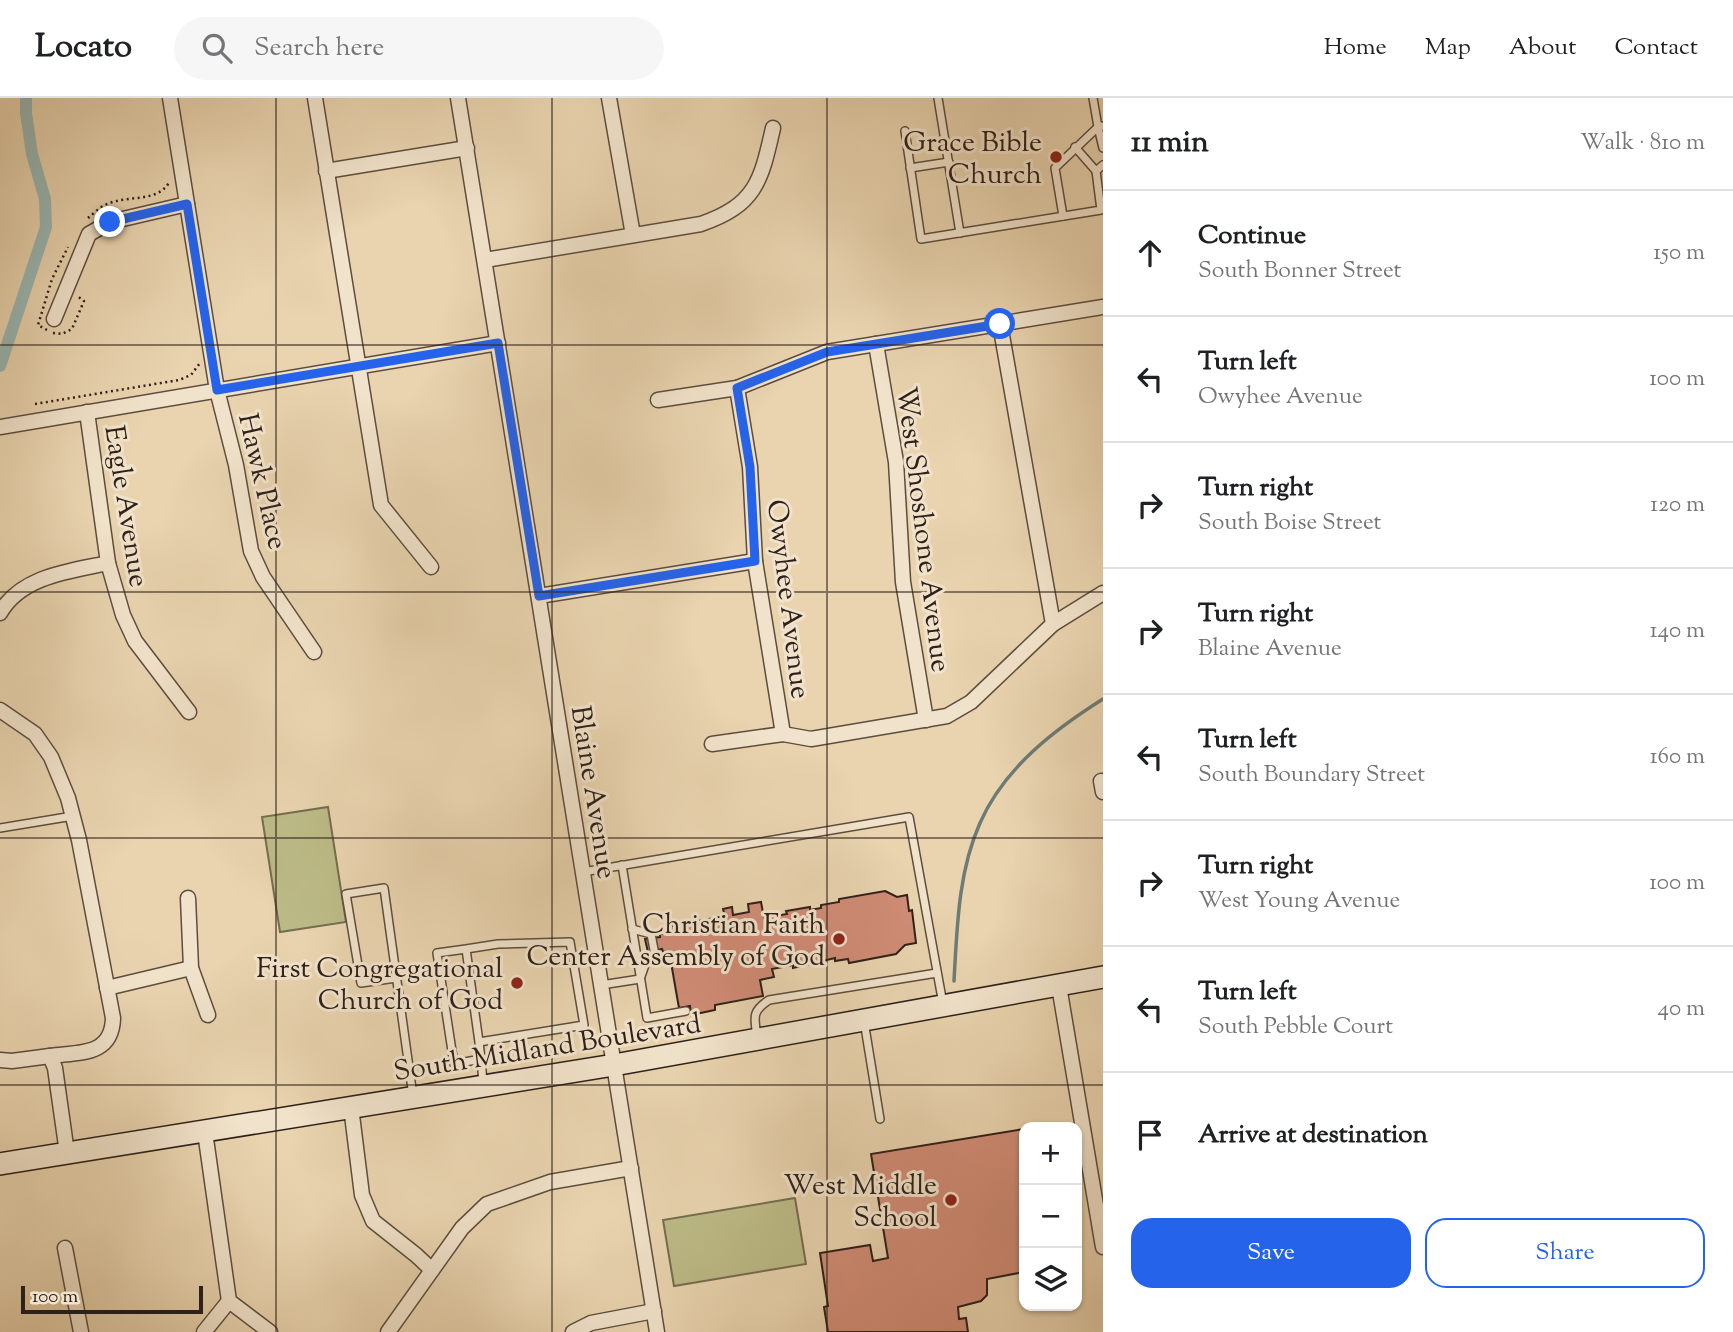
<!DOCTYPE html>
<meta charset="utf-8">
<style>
:root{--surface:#fff;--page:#f6f6f6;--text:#202124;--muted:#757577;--line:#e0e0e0;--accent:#2563eb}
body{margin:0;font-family:"Sorts Mill Goudy",serif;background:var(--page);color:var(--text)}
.controls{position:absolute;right:21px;bottom:21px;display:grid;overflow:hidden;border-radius:14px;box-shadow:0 2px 5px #0004}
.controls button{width:63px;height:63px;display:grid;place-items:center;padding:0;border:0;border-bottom:2px solid var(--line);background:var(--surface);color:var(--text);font:35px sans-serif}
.scale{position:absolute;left:21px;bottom:18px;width:182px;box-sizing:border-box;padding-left:7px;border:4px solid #2e201a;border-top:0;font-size:19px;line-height:24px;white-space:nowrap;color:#2e201a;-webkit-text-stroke:5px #f1e3cb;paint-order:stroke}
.stop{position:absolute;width:21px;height:21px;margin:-16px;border:5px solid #2563eb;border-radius:50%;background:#fff}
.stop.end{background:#2563eb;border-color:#fff;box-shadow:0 2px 7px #0008}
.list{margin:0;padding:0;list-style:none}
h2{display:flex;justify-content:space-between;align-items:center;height:91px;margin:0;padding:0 28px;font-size:30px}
h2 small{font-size:23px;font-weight:400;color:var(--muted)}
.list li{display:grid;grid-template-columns:46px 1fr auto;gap:21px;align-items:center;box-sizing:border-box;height:126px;padding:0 28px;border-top:2px solid var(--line)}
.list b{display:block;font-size:26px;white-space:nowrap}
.list p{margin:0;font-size:23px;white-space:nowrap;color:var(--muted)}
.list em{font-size:23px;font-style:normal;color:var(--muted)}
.actions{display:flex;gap:14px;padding:21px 28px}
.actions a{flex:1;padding:16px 0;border:2px solid var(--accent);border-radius:21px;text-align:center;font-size:24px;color:var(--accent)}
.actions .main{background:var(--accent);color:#fff}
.icon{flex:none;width:38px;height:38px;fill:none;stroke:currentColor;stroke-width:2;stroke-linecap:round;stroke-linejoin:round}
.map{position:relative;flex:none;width:1103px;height:1234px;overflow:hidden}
header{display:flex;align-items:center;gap:42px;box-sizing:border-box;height:98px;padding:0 35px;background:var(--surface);border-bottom:2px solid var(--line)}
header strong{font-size:33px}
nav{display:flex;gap:38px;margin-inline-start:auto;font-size:24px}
.search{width:490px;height:63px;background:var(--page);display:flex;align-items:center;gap:18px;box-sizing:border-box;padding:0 24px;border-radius:38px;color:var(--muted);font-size:26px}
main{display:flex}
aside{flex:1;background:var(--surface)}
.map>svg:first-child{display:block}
.green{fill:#bcbb87;stroke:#756e50;stroke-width:2}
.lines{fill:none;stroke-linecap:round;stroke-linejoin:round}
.stream{stroke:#6e7b76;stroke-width:3.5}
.canal{stroke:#99b7b3;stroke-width:12}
.building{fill:#d08c76;stroke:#2e201a;stroke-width:2}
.service-casing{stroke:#5d4d3f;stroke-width:10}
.minor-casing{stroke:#5d4d3f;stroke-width:17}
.secondary-casing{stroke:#2e201a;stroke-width:24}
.path{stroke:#2e201a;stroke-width:2.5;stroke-dasharray:2 3.5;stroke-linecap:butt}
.service{stroke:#f1e3cb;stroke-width:7}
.minor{stroke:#f1e3cb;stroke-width:14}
.secondary{stroke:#f1e3cb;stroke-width:21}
.route{stroke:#2563eb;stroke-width:9}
.grid{fill:none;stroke:#2e201a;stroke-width:2;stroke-opacity:0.55}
.poi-dot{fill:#8f2418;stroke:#f1e3cb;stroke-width:2.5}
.labels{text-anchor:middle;stroke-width:6;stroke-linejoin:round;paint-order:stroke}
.poi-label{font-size:28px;fill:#2e201a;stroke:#f1e3cb;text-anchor:end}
.street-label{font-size:28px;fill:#2e201a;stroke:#f1e3cb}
</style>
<header>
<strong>Locato</strong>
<div class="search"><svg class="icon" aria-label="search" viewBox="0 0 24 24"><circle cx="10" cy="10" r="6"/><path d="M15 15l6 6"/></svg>Search here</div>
<nav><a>Home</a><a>Map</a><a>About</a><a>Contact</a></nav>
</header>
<main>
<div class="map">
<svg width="1103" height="1234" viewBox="0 0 1103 1234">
<rect width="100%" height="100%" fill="#e9d4af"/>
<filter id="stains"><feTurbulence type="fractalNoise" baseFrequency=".00286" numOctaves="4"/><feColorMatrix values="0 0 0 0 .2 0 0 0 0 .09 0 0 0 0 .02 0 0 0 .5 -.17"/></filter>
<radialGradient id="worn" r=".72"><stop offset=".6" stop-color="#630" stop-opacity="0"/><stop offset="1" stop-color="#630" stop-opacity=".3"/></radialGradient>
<g class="green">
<polygon points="328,709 346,824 280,834 262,719"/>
<polygon points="795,1100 806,1166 674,1188 663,1122"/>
</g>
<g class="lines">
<path class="stream" d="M954 883C957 831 958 774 980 725 1004 670 1054 632 1103 601"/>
<polyline class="canal" points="0,268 46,129 45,101 32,56 26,15 26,0"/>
</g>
<g class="building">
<polygon points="885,793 897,799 907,797 909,813 912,812 916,845 905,847 896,856 849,865 848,861 835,863 835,860 793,870 793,867 772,871 774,879 760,882 763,898 715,907 715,912 691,917 690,908 679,910 669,853 663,854 662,851 648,854 645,841 660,839 660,836 666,835 665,829 725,818 723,811 732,809 733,817 749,814 748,806 761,804 764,820 787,816 786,813 810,809 810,812 821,810 821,807 839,804 839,801"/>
<polygon points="1024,1031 1024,1174 987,1181 987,1197 981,1203 958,1209 959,1221 966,1220 968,1234 828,1234 824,1209 828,1208 820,1155 870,1147 873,1163 888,1160 871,1056"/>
</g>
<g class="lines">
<defs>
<g id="service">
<polyline points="938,0 960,135"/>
<polyline points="1093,0 1098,29 1102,28"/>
<polyline points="905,33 921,141 1101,112 1096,73 1103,67"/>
<polyline points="1075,49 1096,73"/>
<polyline points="910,70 949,64"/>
<polyline points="1063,118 1055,70 1098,29 1103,50"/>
<polyline points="0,730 73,718"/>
<polyline points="622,767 647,920 686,913"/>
<polyline points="583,774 909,719 943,906"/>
<polyline points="466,851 498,846 570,844 584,927 479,944 466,851 437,855 454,966 481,961 479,944"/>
<polyline points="396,880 361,885 346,796 384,790 413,998"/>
<polyline points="601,887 640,881 646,864 655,857 651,836 632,831"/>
<polyline points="864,923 880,1021"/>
<path d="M757 938C754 919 752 913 769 902L937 875"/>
<polyline points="481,961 483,985"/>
</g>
<g id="minor">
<polyline points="170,0 217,292 236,367 251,453 263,479 314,554"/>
<polyline points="315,0 381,407 431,469"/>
<polyline points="458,0 657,1234"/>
<polyline points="609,0 633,137"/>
<polyline points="326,73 467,50"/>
<path d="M485 162 701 126C756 107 761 83 773 30"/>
<polyline points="54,221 89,136 110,124 187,106"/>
<polyline points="1000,226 1053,526"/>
<polyline points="876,246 896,364 903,484 926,622"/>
<polyline points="737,290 750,369 755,463 783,636"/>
<polyline points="658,302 737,290 827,254 1103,209"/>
<polyline points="87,314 108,465 123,517 135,543 189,614"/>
<polyline points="0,329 498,245"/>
<polyline points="539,498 755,463"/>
<path d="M0 515C21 478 70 473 108 465"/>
<path d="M0 612 35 636 51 659 68 700 79 742 113 920C112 958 80 954 50 958"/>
<polyline points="712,646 783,636 811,641 947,618 971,604 1053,526 1103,495"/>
<polyline points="1101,683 1103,694"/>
<polyline points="188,800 191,870 208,917"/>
<polyline points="1059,888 1103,1149"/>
<polyline points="107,890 191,870"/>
<polyline points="0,962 12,963 50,958 55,970 67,1055"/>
<polyline points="351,1009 362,1097 373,1123 416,1157 432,1172"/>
<polyline points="205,1034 229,1203 270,1234"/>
<polyline points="65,1150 81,1234"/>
<polyline points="204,1234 229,1203"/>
<polyline points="388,1234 462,1130 487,1106 550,1084 631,1070"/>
<polyline points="573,1234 591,1225 654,1213"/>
</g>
<polyline id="secondary" points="0,1066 614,967 1103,879"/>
</defs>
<use href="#service" class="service-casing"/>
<use href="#minor" class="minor-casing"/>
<use href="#secondary" class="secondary-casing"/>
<g class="path">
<path d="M88 120C93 116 99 110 105 107 126 96 158 106 170 83"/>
<polyline points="47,232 38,227 52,181 68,149"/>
<polyline points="53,235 62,236 72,231 84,203 77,198"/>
<polyline points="35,306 179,282 191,277 200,265"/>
</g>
<use href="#service" class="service"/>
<use href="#minor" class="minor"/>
<use href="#secondary" class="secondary"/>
</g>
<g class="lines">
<polyline class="route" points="110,124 187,106 217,292 498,245 539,498 755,463 750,369 737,290 827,254 1000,226"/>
</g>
<path class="grid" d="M276 0V1234M552 0V1234M827 0V1234M0 247H1103M0 494H1103M0 740H1103M0 987H1103"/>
<g class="poi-dot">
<circle cx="1056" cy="59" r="7"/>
<circle cx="839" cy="841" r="7"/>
<circle cx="517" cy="885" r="7"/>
<circle cx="951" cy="1102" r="7"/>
</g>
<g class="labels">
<g class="poi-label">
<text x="1042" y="53">Grace Bible<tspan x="1042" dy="32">Church</tspan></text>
<text x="825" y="835">Christian Faith<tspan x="825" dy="32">Center Assembly of God</tspan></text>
<text x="503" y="879">First Congregational<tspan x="503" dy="32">Church of God</tspan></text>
<text x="937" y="1096">West Middle<tspan x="937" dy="32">School</tspan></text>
</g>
<g class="street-label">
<text transform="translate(264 383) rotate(77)" y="10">Hawk Place</text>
<text transform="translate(128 408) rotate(81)" y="10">Eagle Avenue</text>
<text transform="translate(925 431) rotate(83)" y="10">West Shoshone Avenue</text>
<text transform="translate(790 501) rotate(83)" y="10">Owyhee Avenue</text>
<text transform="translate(595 694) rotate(81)" y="10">Blaine Avenue</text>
<text transform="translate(547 948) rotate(-9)" y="10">South Midland Boulevard</text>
</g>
</g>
<rect width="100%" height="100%" filter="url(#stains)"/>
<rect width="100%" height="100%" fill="url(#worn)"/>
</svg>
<div class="controls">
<button>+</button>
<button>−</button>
<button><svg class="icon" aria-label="layers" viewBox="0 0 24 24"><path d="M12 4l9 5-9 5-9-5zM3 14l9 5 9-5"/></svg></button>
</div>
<div class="scale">100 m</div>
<div class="stop" style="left:1000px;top:226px"></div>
<div class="stop end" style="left:110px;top:124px"></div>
</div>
<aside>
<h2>11 min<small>Walk · 810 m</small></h2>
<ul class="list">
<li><svg class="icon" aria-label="ahead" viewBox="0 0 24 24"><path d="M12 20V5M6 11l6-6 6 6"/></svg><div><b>Continue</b><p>South Bonner Street</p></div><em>150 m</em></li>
<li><svg class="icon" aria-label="left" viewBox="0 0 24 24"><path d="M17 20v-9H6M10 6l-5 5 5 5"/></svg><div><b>Turn left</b><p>Owyhee Avenue</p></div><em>100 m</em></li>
<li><svg class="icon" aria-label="right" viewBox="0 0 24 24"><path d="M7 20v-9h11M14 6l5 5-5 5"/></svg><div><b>Turn right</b><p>South Boise Street</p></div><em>120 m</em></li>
<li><svg class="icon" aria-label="right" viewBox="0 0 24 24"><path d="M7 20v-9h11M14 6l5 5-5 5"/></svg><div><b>Turn right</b><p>Blaine Avenue</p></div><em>140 m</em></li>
<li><svg class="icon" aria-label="left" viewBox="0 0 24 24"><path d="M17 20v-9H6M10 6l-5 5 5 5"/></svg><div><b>Turn left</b><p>South Boundary Street</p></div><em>160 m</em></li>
<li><svg class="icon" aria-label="right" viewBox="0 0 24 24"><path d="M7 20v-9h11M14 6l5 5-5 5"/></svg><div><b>Turn right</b><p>West Young Avenue</p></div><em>100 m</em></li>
<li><svg class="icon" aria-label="left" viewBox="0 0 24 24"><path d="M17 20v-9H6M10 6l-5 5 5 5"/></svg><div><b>Turn left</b><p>South Pebble Court</p></div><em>40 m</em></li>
<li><svg class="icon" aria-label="arrive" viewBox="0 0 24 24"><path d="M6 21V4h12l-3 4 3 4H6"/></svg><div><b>Arrive at destination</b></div></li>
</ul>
<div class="actions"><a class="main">Save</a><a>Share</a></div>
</aside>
</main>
